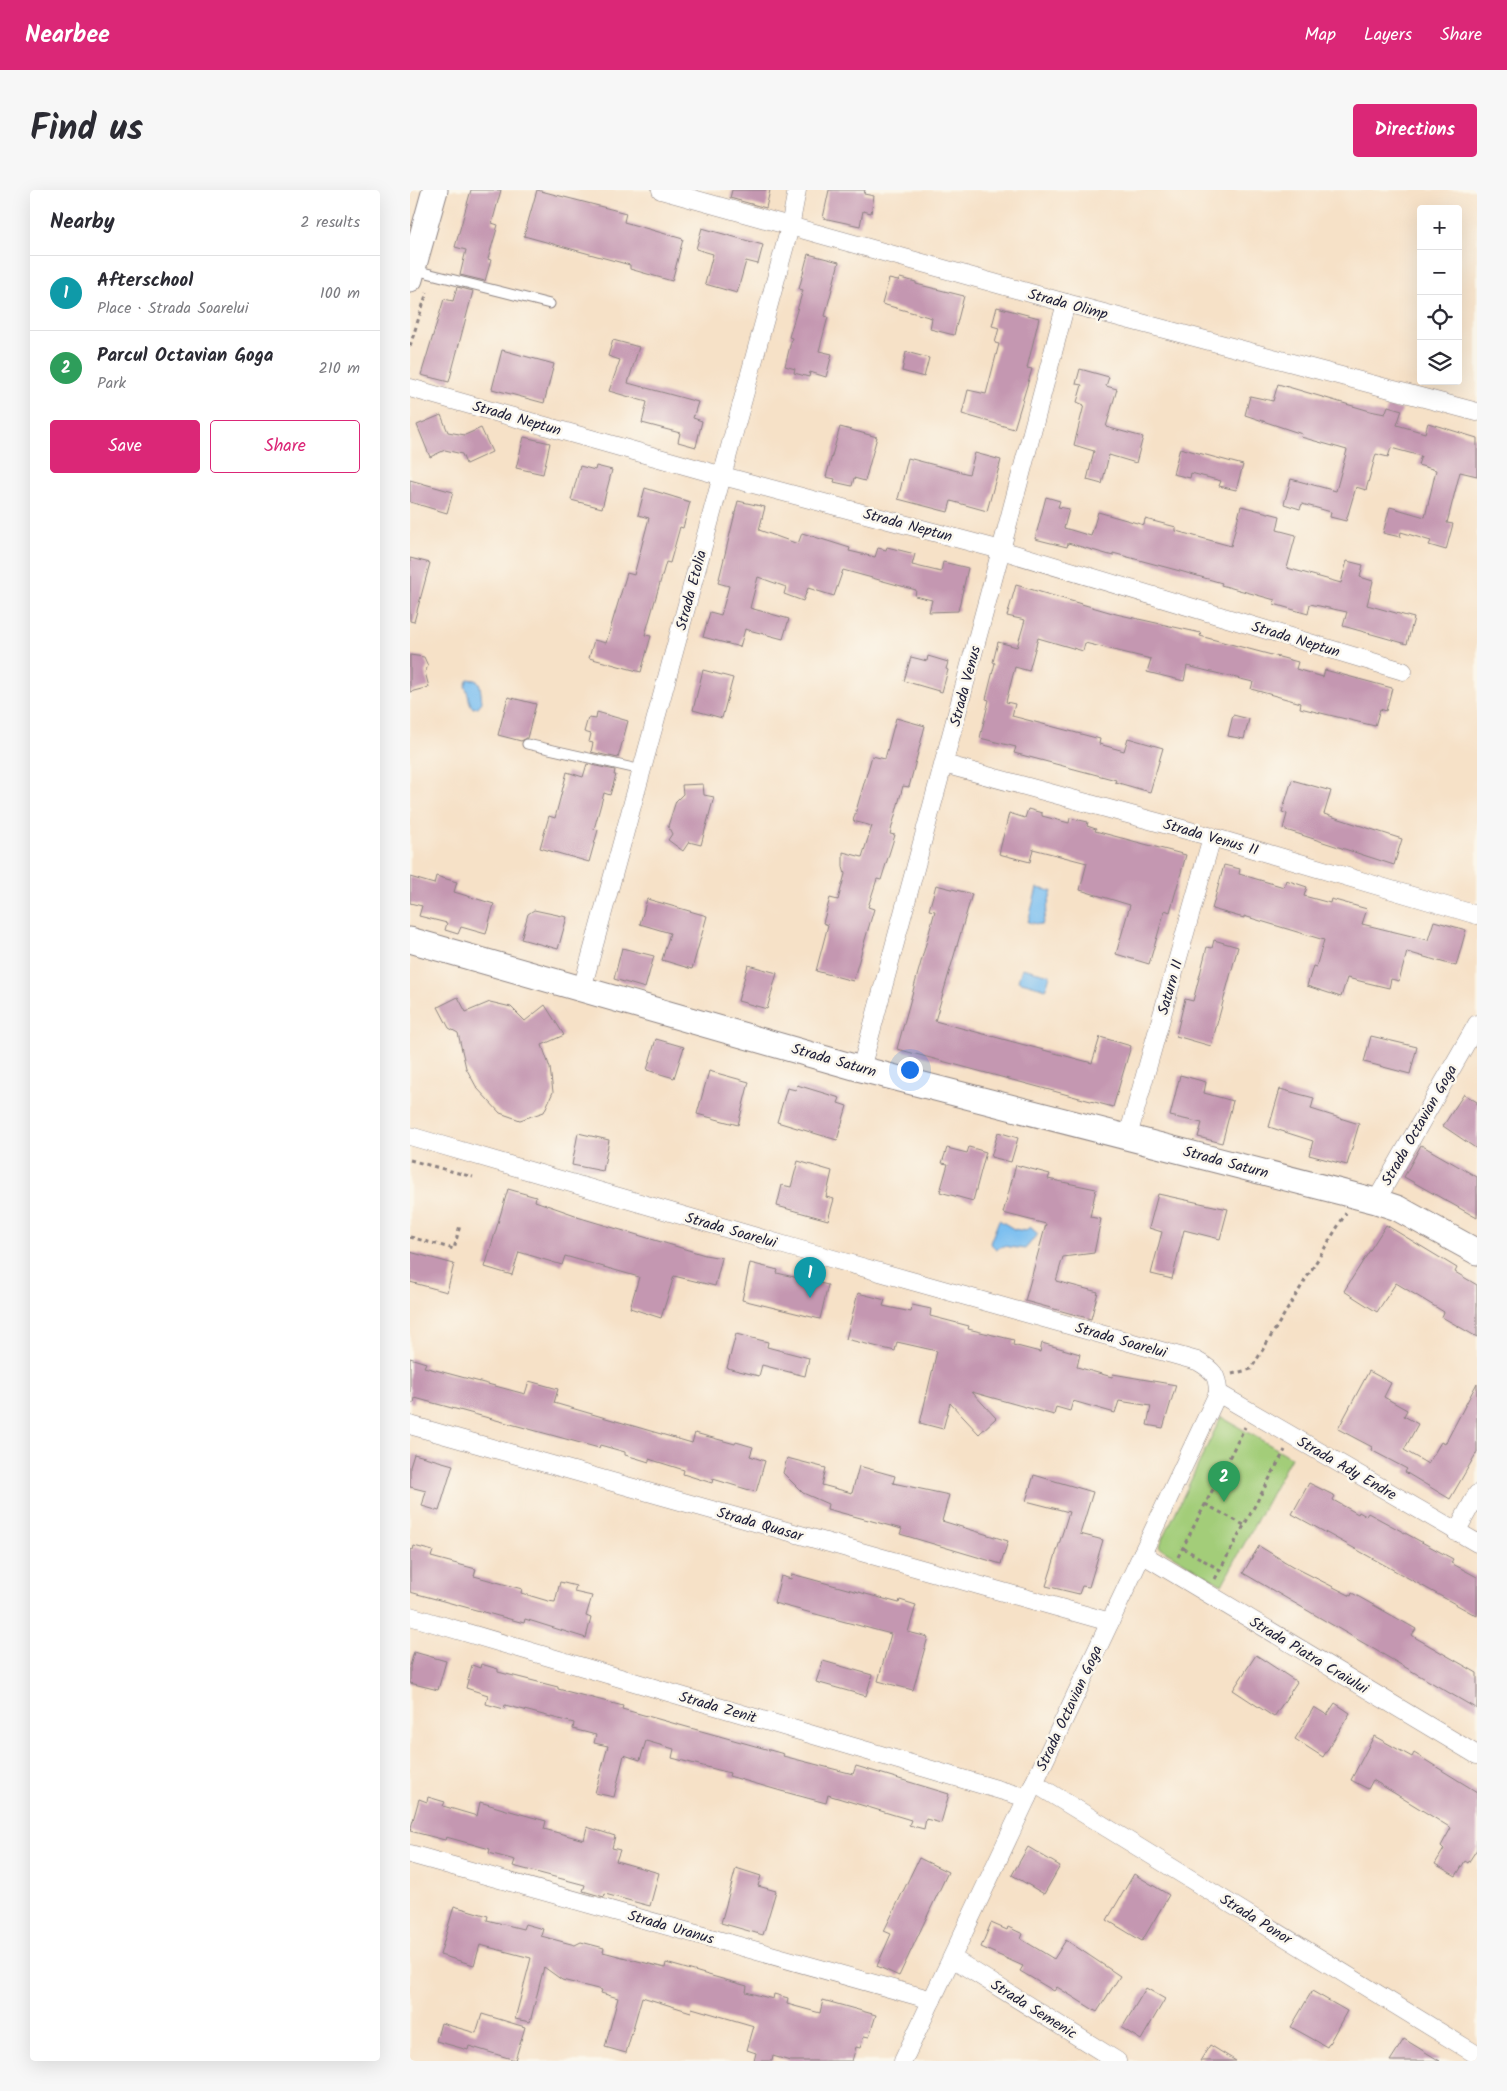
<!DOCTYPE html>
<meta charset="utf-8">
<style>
:root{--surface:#fff;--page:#f7f7f7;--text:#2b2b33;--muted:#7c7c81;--line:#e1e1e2;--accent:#db2777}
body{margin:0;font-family:Kalam,sans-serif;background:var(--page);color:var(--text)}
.controls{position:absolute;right:15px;top:15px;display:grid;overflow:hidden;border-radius:5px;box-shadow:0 5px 20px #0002}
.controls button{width:45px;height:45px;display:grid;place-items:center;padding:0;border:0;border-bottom:1px solid var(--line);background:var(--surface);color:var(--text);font:25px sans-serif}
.you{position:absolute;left:499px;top:879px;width:18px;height:18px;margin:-12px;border:4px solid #fff;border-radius:50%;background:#1a73e8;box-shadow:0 0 0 8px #1a73e833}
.badge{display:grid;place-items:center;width:32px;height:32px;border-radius:50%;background:var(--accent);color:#fff;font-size:16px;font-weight:700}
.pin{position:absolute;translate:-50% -41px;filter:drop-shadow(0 1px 2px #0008)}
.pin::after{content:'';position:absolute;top:26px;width:18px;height:15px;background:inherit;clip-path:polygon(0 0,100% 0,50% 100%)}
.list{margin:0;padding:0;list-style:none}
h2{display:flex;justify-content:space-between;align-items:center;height:65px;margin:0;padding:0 20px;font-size:21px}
h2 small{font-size:16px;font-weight:400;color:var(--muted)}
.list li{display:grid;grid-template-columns:32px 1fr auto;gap:15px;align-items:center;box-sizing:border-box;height:75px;padding:0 20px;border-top:1px solid var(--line)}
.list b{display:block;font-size:19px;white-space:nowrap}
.list p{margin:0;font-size:16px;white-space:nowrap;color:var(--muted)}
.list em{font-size:16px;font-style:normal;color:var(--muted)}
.actions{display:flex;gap:10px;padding:15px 20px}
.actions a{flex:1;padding:11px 0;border:1px solid var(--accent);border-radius:5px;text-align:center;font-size:18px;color:var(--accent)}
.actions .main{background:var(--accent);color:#fff}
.icon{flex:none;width:28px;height:28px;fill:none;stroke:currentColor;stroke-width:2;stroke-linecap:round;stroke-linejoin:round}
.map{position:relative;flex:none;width:1067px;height:1871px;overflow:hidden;border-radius:5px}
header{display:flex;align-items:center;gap:30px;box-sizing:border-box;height:70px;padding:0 25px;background:var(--accent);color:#fff}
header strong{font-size:24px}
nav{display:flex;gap:28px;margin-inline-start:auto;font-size:18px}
.intro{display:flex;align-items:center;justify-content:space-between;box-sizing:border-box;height:120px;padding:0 30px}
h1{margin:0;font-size:35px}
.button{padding:12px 22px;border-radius:5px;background:var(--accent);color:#fff;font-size:18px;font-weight:700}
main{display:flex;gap:30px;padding:0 30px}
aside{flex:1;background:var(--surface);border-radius:5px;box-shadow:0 5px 20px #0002}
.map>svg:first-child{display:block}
.green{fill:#a3cd79;stroke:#62785a}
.water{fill:#79bef0;stroke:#4e7096}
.building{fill:#c497b1}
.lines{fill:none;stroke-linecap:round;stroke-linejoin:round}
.lane-casing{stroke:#8c8281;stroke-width:11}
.street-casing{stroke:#8c8281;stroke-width:19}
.secondary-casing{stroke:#8c8281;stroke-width:27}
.path{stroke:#8c8281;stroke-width:3;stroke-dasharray:4 4;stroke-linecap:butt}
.lane{stroke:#fff;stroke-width:9}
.street{stroke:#fff;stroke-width:18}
.secondary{stroke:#fff;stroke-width:25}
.labels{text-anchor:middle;stroke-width:5;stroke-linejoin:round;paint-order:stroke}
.street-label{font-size:15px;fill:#22223b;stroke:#fbf7ec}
</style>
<header>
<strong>Nearbee</strong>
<nav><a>Map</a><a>Layers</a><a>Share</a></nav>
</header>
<div class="intro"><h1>Find us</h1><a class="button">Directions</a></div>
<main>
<aside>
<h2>Nearby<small>2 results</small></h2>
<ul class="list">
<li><span class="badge" style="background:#0f9aa8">1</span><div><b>Afterschool</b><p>Place · Strada Soarelui</p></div><em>100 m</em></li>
<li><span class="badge" style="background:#2e9e5b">2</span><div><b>Parcul Octavian Goga</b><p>Park</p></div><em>210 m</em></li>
</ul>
<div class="actions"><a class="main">Save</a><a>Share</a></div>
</aside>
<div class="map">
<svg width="1067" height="1871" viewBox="0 0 1067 1871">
<rect width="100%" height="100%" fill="#fbf7ec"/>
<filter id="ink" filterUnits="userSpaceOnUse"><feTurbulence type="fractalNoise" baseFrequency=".02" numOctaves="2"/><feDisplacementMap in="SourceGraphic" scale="10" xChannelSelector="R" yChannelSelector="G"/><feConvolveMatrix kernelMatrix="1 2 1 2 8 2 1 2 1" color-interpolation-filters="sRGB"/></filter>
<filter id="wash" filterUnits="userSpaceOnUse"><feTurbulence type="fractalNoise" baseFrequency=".0096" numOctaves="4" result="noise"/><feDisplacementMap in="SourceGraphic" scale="20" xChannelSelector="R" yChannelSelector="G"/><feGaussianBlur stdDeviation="1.12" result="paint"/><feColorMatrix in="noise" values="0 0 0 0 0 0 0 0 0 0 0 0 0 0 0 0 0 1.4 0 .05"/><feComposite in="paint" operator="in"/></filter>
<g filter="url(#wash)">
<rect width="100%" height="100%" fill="#f6e1c7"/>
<polygon class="green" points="811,1227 881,1267 812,1395 749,1357"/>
<g class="water">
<path d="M58 489 66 490 70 495 72 512 68 517 63 518C58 512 59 504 55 496Z"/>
<polygon points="627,698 642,701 632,735 618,732"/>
<polygon points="612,778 640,785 636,799 608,791"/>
<polygon points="589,1030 604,1039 615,1041 620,1037 628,1044 615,1059 593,1056 586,1059 580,1053"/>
</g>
<g id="blocks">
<g class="building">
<polygon points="61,0 91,0 82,33 88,35 78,69 81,70 75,91 50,85 56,60 45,57"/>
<polygon points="127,0 216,23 214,32 273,49 262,91 220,79 220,75 114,46"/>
<polygon points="322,0 360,0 356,18 320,8"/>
<polygon points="419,0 455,0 454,4 464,6 461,23 453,21 450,36 413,28"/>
<polygon points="292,38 353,55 348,74 336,71 327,103 295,94 303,64 286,59"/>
<polygon points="398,64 429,72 415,126 418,127 409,161 422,164 416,187 400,182 399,187 384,183 385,179 375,176 382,148 379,147 393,100 389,99"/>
<polygon points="490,88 506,92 506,94 554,106 544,145 520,139 522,128 472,114 479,89 488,91"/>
<polygon points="47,97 63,101 39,192 11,185 34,109 43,111"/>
<polygon points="587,117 629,128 617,178 622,179 604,239 552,224 558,200 576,204 589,154 585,153 589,138 582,136"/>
<polygon points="203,150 229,157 218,193 288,212 283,228 292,231 286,257 268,252 270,243 232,233 237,212 199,201 210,170 198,166"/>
<polygon points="92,160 144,174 134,213 82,199"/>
<polygon points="496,162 519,168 514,187 492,181"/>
<polygon points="670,179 699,187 696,196 707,199 696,237 733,247 726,273 699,265 692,294 677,290 684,261 664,255 674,215 667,212 672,195 666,194"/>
<polygon points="868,194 960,221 975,224 978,216 992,220 987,235 1015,243 1018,233 1067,248 1067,286 1050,282 1037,333 1043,334 1036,360 1019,355 1021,351 991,342 990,347 973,343 980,317 1015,327 1026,280 1008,275 1011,266 981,258 978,267 966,264 956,300 946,297 936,331 920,327 921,322 907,318 892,314 890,319 874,314 881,289 926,301 937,260 891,247 892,244 835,225 840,206 863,211"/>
<polygon points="31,225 38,242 55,245 71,238 82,262 56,274 52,264 35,260 20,267 7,235"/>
<polygon points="430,237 467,247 455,291 444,288 442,296 424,292 425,289 416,287"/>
<polygon points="114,247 140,253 133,284 106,278"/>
<polygon points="770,258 833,275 826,300 809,296 811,291 781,283 780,288 763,284"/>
<polygon points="565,263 591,270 577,321 541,311 538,322 488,309 498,268 559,284"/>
<polygon points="170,276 185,280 186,276 202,280 192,318 161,310"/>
<polygon points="0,290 43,302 37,323 0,312"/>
<polygon points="235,298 280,312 273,338 270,337 260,373 256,372 235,445 241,446 231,482 179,468 184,450 196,453 217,383 224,385 239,328 228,325"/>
<polygon points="636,307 650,311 648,317 659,319 654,338 681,346 688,322 734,335 735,329 766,337 766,341 821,356 831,316 870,326 867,340 886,345 877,378 931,393 937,371 953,375 950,387 963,391 957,415 1004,428 997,454 933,436 937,422 900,414 898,424 864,414 865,410 811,395 812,393 770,381 703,363 703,366 658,353 657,357 625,349"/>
<polygon points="328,311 355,317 349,340 388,354 392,343 440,358 439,361 465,367 468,358 476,360 477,357 505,364 502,375 531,382 533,372 558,378 548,421 519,422 522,410 505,406 506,400 433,380 424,406 398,398 393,411 374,404 376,397 348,387 340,418 379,429 373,449 335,439 330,457 293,447 300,422 311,425 319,396 308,393"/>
<polygon points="0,368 20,373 4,432 0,431"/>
<polygon points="606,395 706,424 791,443 790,446 888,472 886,479 913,487 915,480 982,498 976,521 970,519 965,536 890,518 891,513 841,499 843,492 777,476 774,491 737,482 741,469 675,453 673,461 628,448 619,481 605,477 596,512 605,514 602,526 690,549 689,554 714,561 718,548 753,558 740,602 705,592 706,590 604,563 606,557 570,548 579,510 576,509 585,473 583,472 588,452 607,457 615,430 597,426"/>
<polygon points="0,465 14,467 18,476 15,482 19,497 0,502"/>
<polygon points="518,466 538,472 536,479 538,480 532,502 494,491 501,467 517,471"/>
<polygon points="293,480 323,488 312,528 283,520"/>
<polygon points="98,507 126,514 117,548 111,551 88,545"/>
<polygon points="187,522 218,531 208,568 181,562 183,553 179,552 181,544 174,542 178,528 186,529"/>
<polygon points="823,525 839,529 834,549 818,546"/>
<polygon points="486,528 515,536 499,597 493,596 480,644 485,645 471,690 467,689 458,717 464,719 443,791 406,781 418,735 413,733 420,708 428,710 435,684 433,677 433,662 452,667 462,636 443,631 462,566 475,569"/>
<polygon points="177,574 205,580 204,585 206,585 200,605 194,603 184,639 188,640 179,672 130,658 139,626 145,628 157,582 173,587"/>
<polygon points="882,590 921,601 914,624 992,649 984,675 873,639 877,624 872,622"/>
<polygon points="293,594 294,605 304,607 291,655 279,652 273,661 258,650 262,644 258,636 266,611 273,604 272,595"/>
<polygon points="618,619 632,623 632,626 659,633 660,628 678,632 677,636 686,639 685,641 776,665 760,722 755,720 739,774 706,764 720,715 670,700 677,673 623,659 620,672 589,664 599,623 615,628"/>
<polygon points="814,675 830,679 829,684 874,697 876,690 897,697 894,706 920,713 921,709 957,719 952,734 1018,750 1024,731 1056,740 1046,776 997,762 989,791 981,789 979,798 937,788 931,807 897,796 903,776 906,777 914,750 834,726 834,728 802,719"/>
<polygon points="26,686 47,692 44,702 84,714 76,744 51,737 48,744 35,740 37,733 9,726 12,716 0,713 0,687 24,694"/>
<polygon points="526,695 562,704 525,831 682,873 690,847 721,856 703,917 487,859 525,721 519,720"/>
<polygon points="237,709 297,726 282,779 252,770 260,743 230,734"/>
<polygon points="124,720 157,727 148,759 111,749 118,724"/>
<polygon points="804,750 828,757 801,856 766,846 775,809 783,811 797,757 802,758"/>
<polygon points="212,758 244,766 235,798 204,789"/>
<polygon points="338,775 367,783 357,819 328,811"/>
<polygon points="48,807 56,822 80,812 101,817 115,831 135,815 154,845 132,855 140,878 143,902 134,922 110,930 90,923 67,898 56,878 48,843 39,838 28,817"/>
<polygon points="961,846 1007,857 1000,884 954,872"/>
<polygon points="246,849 274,857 264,888 237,880"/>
<polygon points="299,881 339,892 328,935 287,924"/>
<polygon points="770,885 796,892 794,903 823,911 812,953 788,947 792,933 760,926"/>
<polygon points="387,895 430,908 428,913 437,916 427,950 367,932 377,898 386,900"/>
<polygon points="870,899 904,908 901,919 949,934 937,975 899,965 903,951 859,937"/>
<polygon points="1054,904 1067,912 1067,959 1033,936"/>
<polygon points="588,942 608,948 601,972 581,967"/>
<polygon points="168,943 199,950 193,981 162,975"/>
<polygon points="1011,955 1067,987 1067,1028 994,987"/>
<polygon points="559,957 576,962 563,1011 530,1002 538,974 532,973 537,958 557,963"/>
<polygon points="388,971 422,981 416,1007 424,1009 418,1030 367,1016 372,995 381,997"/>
<polygon points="606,975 640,984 638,989 686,999 680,1027 691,1029 684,1063 653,1067 646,1091 688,1102 681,1129 615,1111 636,1034 593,1023"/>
<polygon points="98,999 126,1007 125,1011 168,1026 167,1027 295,1065 312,1068 305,1096 264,1086 251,1128 220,1118 229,1087 155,1066 152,1075 109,1062 102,1085 75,1077"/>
<polygon points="748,1004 818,1019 810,1049 774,1040 762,1089 741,1084 752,1042 739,1038"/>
<polygon points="976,1035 1047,1078 1045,1082 1067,1095 1067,1147 1032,1127 1034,1122 986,1093 967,1122 934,1101"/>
<polygon points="0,1062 44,1074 37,1102 0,1092"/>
<polygon points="340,1073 368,1080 367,1083 418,1095 410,1129 332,1110"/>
<polygon points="448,1103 475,1110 473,1116 501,1122 502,1115 521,1119 520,1126 559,1136 558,1139 604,1150 603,1155 630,1162 632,1153 670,1164 667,1177 702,1187 703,1184 766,1195 753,1238 737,1235 741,1216 709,1211 705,1223 663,1211 660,1221 646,1217 644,1225 562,1202 586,1228 569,1244 540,1213 533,1239 510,1233 527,1161 487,1152 485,1161 436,1149"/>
<polygon points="326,1144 358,1152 357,1157 399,1168 395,1186 352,1175 349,1186 317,1178"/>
<polygon points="0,1168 16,1173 14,1177 115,1204 119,1191 148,1199 144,1213 282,1253 285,1243 325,1254 326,1252 343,1257 340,1266 355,1271 346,1302 303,1289 302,1293 273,1284 274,1280 239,1269 239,1272 226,1268 215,1265 215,1262 190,1255 189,1258 5,1208 4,1213 0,1213"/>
<polygon points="959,1181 981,1193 974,1207 997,1220 994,1226 1008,1234 994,1260 1018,1274 1031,1252 1035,1254 1067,1193 1067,1262 1040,1309 995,1282 997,1279 961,1260 962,1257 928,1239"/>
<polygon points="4,1264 43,1275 29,1321 12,1316 16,1301 0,1297 0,1277"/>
<polygon points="377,1268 416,1278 412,1295 442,1303 449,1276 485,1286 483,1293 539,1305 532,1331 598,1351 591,1374 490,1344 492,1339 417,1319 418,1314 393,1303 373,1283"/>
<polygon points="624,1285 683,1302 670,1344 693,1350 679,1397 672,1396 669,1404 636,1396 659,1322 616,1311"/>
<polygon points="899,1293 925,1306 923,1310 948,1324 949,1322 956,1326 958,1323 1043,1369 1041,1373 1067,1387 1067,1426 882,1324"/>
<polygon points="4,1356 23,1361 21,1367 66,1379 64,1386 112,1399 111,1403 138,1411 145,1412 150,1392 166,1396 164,1402 182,1406 176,1426 181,1428 176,1448 115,1429 114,1433 0,1402 0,1359 3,1360"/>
<polygon points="849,1356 882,1376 941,1406 942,1403 1006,1439 1002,1445 1006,1448 1067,1483 1067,1519 833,1383"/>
<polygon points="382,1384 489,1413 490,1410 506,1415 498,1442 518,1447 503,1500 468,1491 481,1444 364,1413 371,1386 381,1389"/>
<polygon points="4,1462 36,1471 28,1500 0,1493 0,1476"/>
<polygon points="846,1465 887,1492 864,1527 823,1500"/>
<polygon points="413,1471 462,1485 456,1506 406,1492"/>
<polygon points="71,1474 88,1479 88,1482 148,1497 148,1499 213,1516 212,1519 374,1564 373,1566 443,1584 446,1576 539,1604 531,1633 516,1629 514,1639 499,1635 501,1630 418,1605 416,1613 371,1601 319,1586 320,1583 262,1568 264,1559 236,1551 230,1570 214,1565 204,1607 185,1603 198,1556 184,1553 186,1545 163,1539 164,1533 95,1515 94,1519 76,1514 78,1505 56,1498 62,1475 70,1478"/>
<polygon points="925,1513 940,1523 913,1567 885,1549 904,1517 917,1525"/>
<polygon points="964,1546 1002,1567 1004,1563 1067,1602 1067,1659 1058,1673 1055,1671 1046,1686 1025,1674 1034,1659 1031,1656 1041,1638 963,1590 958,1599 941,1590"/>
<polygon points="18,1607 35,1612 33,1616 67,1626 70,1612 93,1619 136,1631 134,1639 174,1650 177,1637 205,1646 202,1658 210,1660 206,1671 249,1683 240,1716 195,1704 194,1707 173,1701 175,1695 103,1676 105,1670 79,1663 80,1659 36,1647 35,1650 0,1641 9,1609 17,1612"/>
<polygon points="618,1657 650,1676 634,1704 602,1685"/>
<polygon points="509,1668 538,1682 489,1786 467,1776 481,1744 474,1741"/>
<polygon points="326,1678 351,1686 348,1696 366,1701 353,1745 311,1733"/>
<polygon points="724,1684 759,1705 732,1751 697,1730"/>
<polygon points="44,1716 78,1726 77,1730 113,1739 115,1734 133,1739 131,1746 165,1755 171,1752 194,1758 193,1762 255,1778 256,1773 337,1796 336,1802 363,1809 364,1804 378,1808 377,1814 410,1823 413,1810 466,1825 459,1847 454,1846 450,1858 446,1857 442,1871 380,1871 363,1866 362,1871 344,1871 346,1863 337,1860 344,1836 282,1818 281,1822 232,1807 216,1863 195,1857 208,1808 191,1803 192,1800 152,1790 134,1777 120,1832 105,1829 121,1768 70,1755 64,1775 30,1765"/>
<polygon points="581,1733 597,1740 598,1737 613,1744 611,1749 644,1769 656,1750 710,1786 687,1822 647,1797 644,1801 610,1781 613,1776 571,1757"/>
<polygon points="736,1798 755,1809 731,1850 712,1838"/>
<polygon points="902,1801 937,1821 917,1857 881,1837"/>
<polygon points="72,1824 115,1837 105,1870 59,1856 58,1860 26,1851 31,1833 66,1843"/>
<polygon points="994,1849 1030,1871 980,1871"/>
<polygon points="800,1855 826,1871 790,1871"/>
</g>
</g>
</g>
<g filter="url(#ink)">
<use href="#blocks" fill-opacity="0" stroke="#8c8281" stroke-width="1"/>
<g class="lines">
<defs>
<g id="lane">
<polyline points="5,80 140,114"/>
<polyline points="117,554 232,580"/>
</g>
<g id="street">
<polyline points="251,0 656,113 1067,222"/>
<polyline points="0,198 313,286 591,360 993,481"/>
<polyline points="534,574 802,647 1067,725"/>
<polyline points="172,799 380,37 387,0"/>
<polyline points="451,879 591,360 656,113"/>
<path d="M0 946 384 1058 787 1171C803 1180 808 1185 808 1203L493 1871"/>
<polyline points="718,946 802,647"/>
<polyline points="966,1011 1067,834"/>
<polyline points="808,1203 1067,1353"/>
<polyline points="0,1235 700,1432"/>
<polyline points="1046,1342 1067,1304"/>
<polyline points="732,1364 1067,1565"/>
<polyline points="0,1426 617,1608"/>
<polyline points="624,1593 1067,1865"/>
<polyline points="0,1664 522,1810"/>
<polyline points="542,1768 707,1871"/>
</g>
<g id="secondary">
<polyline points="0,89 25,0"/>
<polyline points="0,750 451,879 966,1011 987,1018 1067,1062"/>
</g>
</defs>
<use href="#lane" class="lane-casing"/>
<use href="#street" class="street-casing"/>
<use href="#secondary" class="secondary-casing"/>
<g class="path">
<polyline points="0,156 17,102"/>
<polyline points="0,970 63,987"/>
<polyline points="0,1047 44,1059 50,1035"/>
<polyline points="822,1184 841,1179 936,1023"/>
<polyline points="795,1314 834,1335"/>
<polyline points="773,1358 810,1380"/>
<polyline points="768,1367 835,1237"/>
<polyline points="805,1389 875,1260"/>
</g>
<use href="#lane" class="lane"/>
<use href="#street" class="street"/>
<use href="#secondary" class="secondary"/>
</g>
</g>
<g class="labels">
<g class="street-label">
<text transform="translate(658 114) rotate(15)" y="5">Strada Olimp</text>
<text transform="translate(107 228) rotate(16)" y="5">Strada Neptun</text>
<text transform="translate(498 335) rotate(15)" y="5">Strada Neptun</text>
<text transform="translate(281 400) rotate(-75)" y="5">Strada Etolia</text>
<text transform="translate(886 449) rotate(17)" y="5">Strada Neptun</text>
<text transform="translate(555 496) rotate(-75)" y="5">Strada Venus</text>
<text transform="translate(801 647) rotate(16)" y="5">Strada Venus II</text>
<text transform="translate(760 797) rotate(-74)" y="5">Saturn II</text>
<text transform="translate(424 870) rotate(16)" y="5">Strada Saturn</text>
<text transform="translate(1009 935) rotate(-60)" y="5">Strada Octavian Goga</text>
<text transform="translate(816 972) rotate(15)" y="5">Strada Saturn</text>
<text transform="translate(321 1040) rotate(16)" y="5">Strada Soarelui</text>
<text transform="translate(711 1150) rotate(16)" y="5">Strada Soarelui</text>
<text transform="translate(937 1278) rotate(30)" y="5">Strada Ady Endre</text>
<text transform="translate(350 1334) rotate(16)" y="5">Strada Quasar</text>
<text transform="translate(899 1465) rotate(31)" y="5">Strada Piatra Craiului</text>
<text transform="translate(308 1517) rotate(16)" y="5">Strada Zenit</text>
<text transform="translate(659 1518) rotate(-65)" y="5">Strada Octavian Goga</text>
<text transform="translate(846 1729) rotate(32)" y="5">Strada Ponor</text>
<text transform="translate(261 1737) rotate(16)" y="5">Strada Uranus</text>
<text transform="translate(624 1819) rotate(32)" y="5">Strada Semenic</text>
</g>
</g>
</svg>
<div class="controls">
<button>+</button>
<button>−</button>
<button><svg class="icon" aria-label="locate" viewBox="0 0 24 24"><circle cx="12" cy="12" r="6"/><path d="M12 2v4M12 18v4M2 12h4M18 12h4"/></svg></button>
<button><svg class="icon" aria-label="layers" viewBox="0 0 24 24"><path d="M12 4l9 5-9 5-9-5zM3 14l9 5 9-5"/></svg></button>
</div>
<div class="you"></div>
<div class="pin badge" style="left:400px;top:1108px;background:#0f9aa8">1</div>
<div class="pin badge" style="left:814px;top:1312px;background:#2e9e5b">2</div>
</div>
</main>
